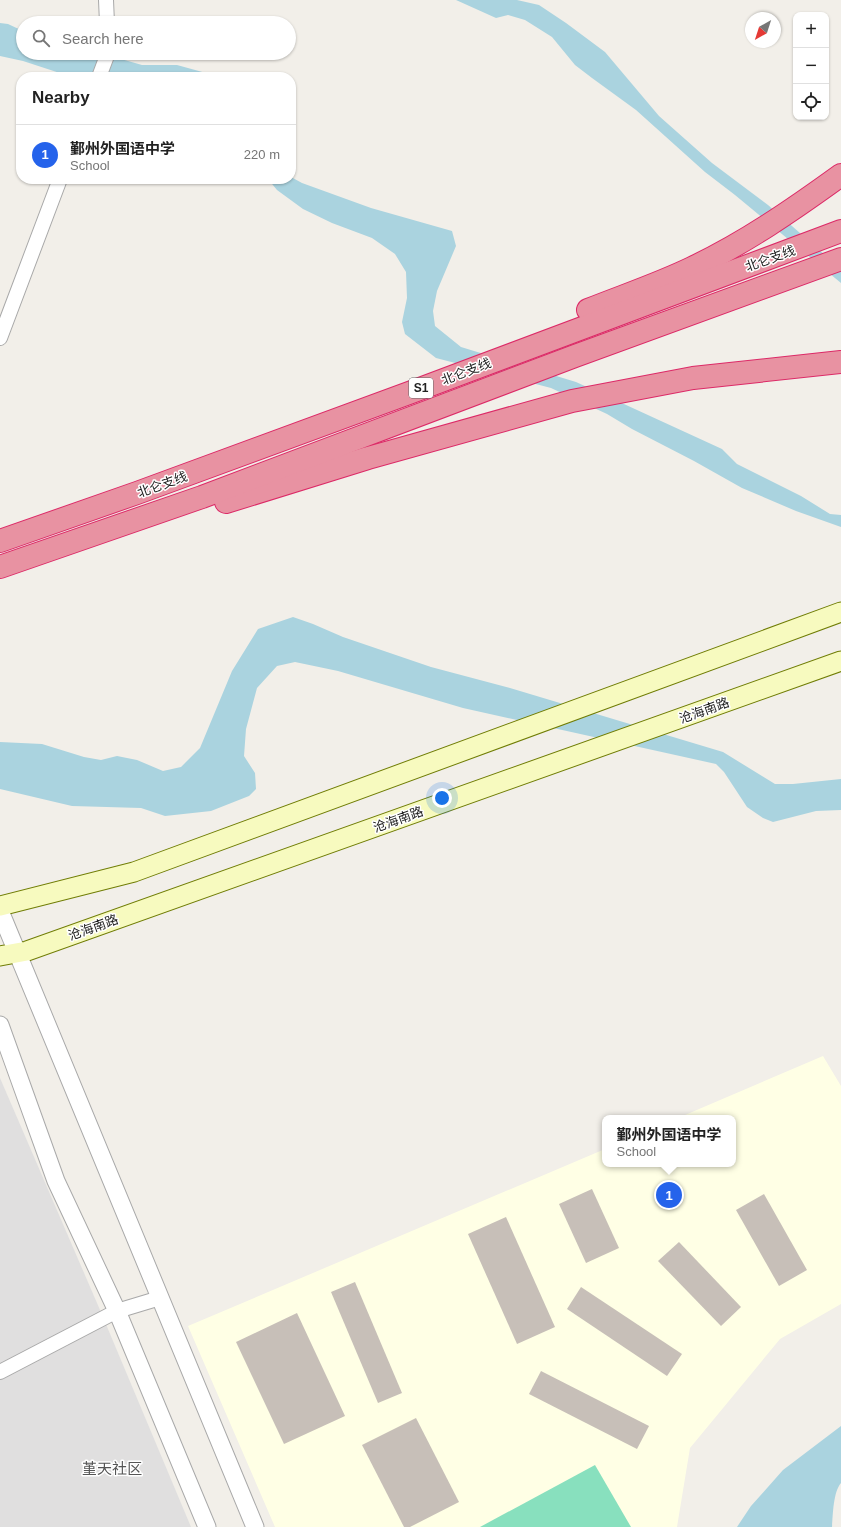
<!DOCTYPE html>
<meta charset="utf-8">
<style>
:root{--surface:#fff;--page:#f6f6f6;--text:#222;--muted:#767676;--line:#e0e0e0;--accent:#2563eb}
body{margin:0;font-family:Arial,"Noto Sans SC",sans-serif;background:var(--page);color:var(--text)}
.controls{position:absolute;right:12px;top:12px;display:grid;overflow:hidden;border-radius:8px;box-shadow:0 1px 3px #0004}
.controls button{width:36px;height:36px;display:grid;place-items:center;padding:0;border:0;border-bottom:1px solid var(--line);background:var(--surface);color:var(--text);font:20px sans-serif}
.compass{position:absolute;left:745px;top:12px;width:36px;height:36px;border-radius:50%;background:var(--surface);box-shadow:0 1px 3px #0004;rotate:219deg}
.you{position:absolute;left:442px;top:798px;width:14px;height:14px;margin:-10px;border:3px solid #fff;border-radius:50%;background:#1a73e8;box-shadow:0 0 0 6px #1a73e833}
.badge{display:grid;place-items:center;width:26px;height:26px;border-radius:50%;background:var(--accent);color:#fff;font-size:13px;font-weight:700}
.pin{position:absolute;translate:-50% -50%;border:2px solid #fff;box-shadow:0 1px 4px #0006}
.popup{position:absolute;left:602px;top:1115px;width:134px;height:52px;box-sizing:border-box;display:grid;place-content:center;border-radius:8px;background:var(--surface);filter:drop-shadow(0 1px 3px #0005);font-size:13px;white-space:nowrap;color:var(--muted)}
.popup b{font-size:15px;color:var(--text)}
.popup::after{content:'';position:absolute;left:50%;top:100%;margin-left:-8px;border:8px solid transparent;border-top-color:var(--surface)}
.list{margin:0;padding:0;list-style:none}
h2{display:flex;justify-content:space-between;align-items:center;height:52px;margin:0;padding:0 16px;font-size:17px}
h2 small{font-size:13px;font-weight:400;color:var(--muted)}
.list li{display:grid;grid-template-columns:26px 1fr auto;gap:12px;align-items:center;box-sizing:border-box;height:60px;padding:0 16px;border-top:1px solid var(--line)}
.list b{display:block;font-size:15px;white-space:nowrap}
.list p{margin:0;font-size:13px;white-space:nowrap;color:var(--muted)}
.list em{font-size:13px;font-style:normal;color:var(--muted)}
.icon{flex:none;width:22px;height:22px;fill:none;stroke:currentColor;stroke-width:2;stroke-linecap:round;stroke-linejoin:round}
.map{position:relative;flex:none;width:841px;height:1527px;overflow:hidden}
.search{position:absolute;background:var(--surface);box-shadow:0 1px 3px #0004;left:16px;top:16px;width:280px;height:44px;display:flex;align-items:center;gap:10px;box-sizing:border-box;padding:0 14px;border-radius:22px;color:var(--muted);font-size:15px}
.panel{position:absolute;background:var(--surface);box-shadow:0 1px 3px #0004;left:16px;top:72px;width:280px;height:112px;border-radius:16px}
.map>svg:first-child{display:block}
.residential{fill:#e0dfdf}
.education{fill:#ffffe5}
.pitch{fill:#88e0be}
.water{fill:#aad3df}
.building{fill:#c7bfb8}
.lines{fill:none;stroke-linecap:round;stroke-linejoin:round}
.minor-casing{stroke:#a9a9a9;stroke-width:16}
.tertiary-casing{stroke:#a9a9a9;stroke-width:19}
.secondary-casing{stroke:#707d05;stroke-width:21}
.motorway-casing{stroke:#dc2a67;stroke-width:24}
.minor{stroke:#fff;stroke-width:14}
.tertiary{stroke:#fff;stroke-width:17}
.secondary{stroke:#f7fabf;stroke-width:19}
.motorway{stroke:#e892a2;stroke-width:22}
.labels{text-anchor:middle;stroke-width:3;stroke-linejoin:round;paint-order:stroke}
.shield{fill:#fff;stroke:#646464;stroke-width:1}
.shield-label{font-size:12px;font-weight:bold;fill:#222}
.street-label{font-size:13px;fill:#222;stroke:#fff}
.quarter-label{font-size:15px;fill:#555;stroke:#fff}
</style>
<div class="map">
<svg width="841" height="1527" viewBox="0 0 841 1527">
<rect width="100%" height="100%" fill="#f2efe9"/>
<polygon class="residential" points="0,1078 100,1310 191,1527 0,1527"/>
<polygon class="education" points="823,1056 841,1086 841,1304 780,1339 690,1448 677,1527 275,1527 188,1326 605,1149 605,1164 733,1164 733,1118 678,1118"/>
<polygon class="pitch" points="595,1465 631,1527 480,1527"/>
<g class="water">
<polygon points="456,0 517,0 539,5 566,23 605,52 659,116 712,163 768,205 841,269 841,283 735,195 705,172 636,110 592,78 575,65 552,37 525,20 508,15 496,18"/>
<polygon points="0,23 8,24 23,31 23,53 100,53 142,65 177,65 206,73 210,77 72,77 23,61 0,56"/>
<polygon points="291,177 302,183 371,208 452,231 456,246 437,291 433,311 435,326 461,347 576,382 722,449 737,464 801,496 830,514 841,515 841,527 796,511 742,488 694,461 632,429 607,414 551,388 436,358 405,334 402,322 407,298 406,272 395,254 372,238 332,223 303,209 277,190 268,179 291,179"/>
<polygon points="293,617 313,624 343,637 431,667 510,688 723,752 775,784 793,784 841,779 841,810 816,811 773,822 763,818 747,807 724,772 716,764 463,708 338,671 295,662 277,666 257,688 246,729 244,756 255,773 256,789 249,796 211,811 165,816 141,808 72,806 0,789 0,742 42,744 84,757 101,760 117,756 137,760 163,771 181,767 200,748 232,671 258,629"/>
<path d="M841 1426V1483C833 1492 833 1516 832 1527H737L751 1506 783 1470Z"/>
</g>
<g class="building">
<polygon points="592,1189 619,1248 586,1263 559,1204"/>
<polygon points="764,1194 807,1270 779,1286 736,1210"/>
<polygon points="506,1217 555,1327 517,1344 468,1234"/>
<polygon points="679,1242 741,1307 721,1326 658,1261"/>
<polygon points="355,1282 402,1393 378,1403 331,1292"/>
<polygon points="581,1287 682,1354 667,1376 567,1309"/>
<polygon points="297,1313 345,1416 284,1444 236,1342"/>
<polygon points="541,1371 649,1426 637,1449 529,1394"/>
<polygon points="416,1418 459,1502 410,1527 404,1527 362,1445"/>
</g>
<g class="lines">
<defs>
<g id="minor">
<polyline points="106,0 107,23"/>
<polyline points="99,77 108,53"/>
<polyline points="0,338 60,179"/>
<polyline points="0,1372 117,1311 160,1298"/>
</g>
<g id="tertiary">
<polyline points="0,911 255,1527"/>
<polyline points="0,1025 56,1181 117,1311 207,1527"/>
</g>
<g id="secondary">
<polyline points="0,906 134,872 841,612"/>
<polyline points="0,956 27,951 841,661"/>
</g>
<g id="motorway">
<path d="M588 310C623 296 659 284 692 268 745 243 794 209 841 175"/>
<polyline points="226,502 368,458 572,401 693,378 841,362"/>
<polyline points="0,541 137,493 409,393 841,231"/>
<polyline points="0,567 202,497 575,356 841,259"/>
</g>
</defs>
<use href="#minor" class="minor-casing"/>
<use href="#tertiary" class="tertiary-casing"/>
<use href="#secondary" class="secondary-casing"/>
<use href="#motorway" class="motorway-casing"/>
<use href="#minor" class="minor"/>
<use href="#tertiary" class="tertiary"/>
<use href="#secondary" class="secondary"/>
<use href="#motorway" class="motorway"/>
</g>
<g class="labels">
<rect class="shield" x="409" y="378" width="24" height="20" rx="3"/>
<g class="shield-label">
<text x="421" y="392">S1</text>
</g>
<g class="street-label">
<text transform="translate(770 258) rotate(-20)" y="5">北仑支线</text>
<text transform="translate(466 371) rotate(-21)" y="5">北仑支线</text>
<text transform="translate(162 484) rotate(-20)" y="5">北仑支线</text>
<text transform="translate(704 710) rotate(-20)" y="5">沧海南路</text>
<text transform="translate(398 819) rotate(-20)" y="5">沧海南路</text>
<text transform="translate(93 927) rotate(-20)" y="5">沧海南路</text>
</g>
<g class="quarter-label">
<text x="112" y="1474">堇天社区</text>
</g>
</g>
</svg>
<div class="controls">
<button>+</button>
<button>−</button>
<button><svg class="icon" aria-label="locate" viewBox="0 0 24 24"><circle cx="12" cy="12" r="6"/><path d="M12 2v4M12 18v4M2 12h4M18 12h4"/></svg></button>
</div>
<svg class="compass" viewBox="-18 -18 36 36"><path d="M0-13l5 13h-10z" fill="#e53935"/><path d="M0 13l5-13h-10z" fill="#767676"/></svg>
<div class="you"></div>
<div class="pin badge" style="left:669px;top:1195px">1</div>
<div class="popup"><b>鄞州外国语中学</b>School</div>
<div class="search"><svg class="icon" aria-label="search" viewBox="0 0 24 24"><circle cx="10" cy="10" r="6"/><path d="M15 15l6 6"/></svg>Search here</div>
<section class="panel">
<h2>Nearby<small></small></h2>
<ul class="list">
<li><span class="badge">1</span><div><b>鄞州外国语中学</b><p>School</p></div><em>220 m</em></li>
</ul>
</section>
</div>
